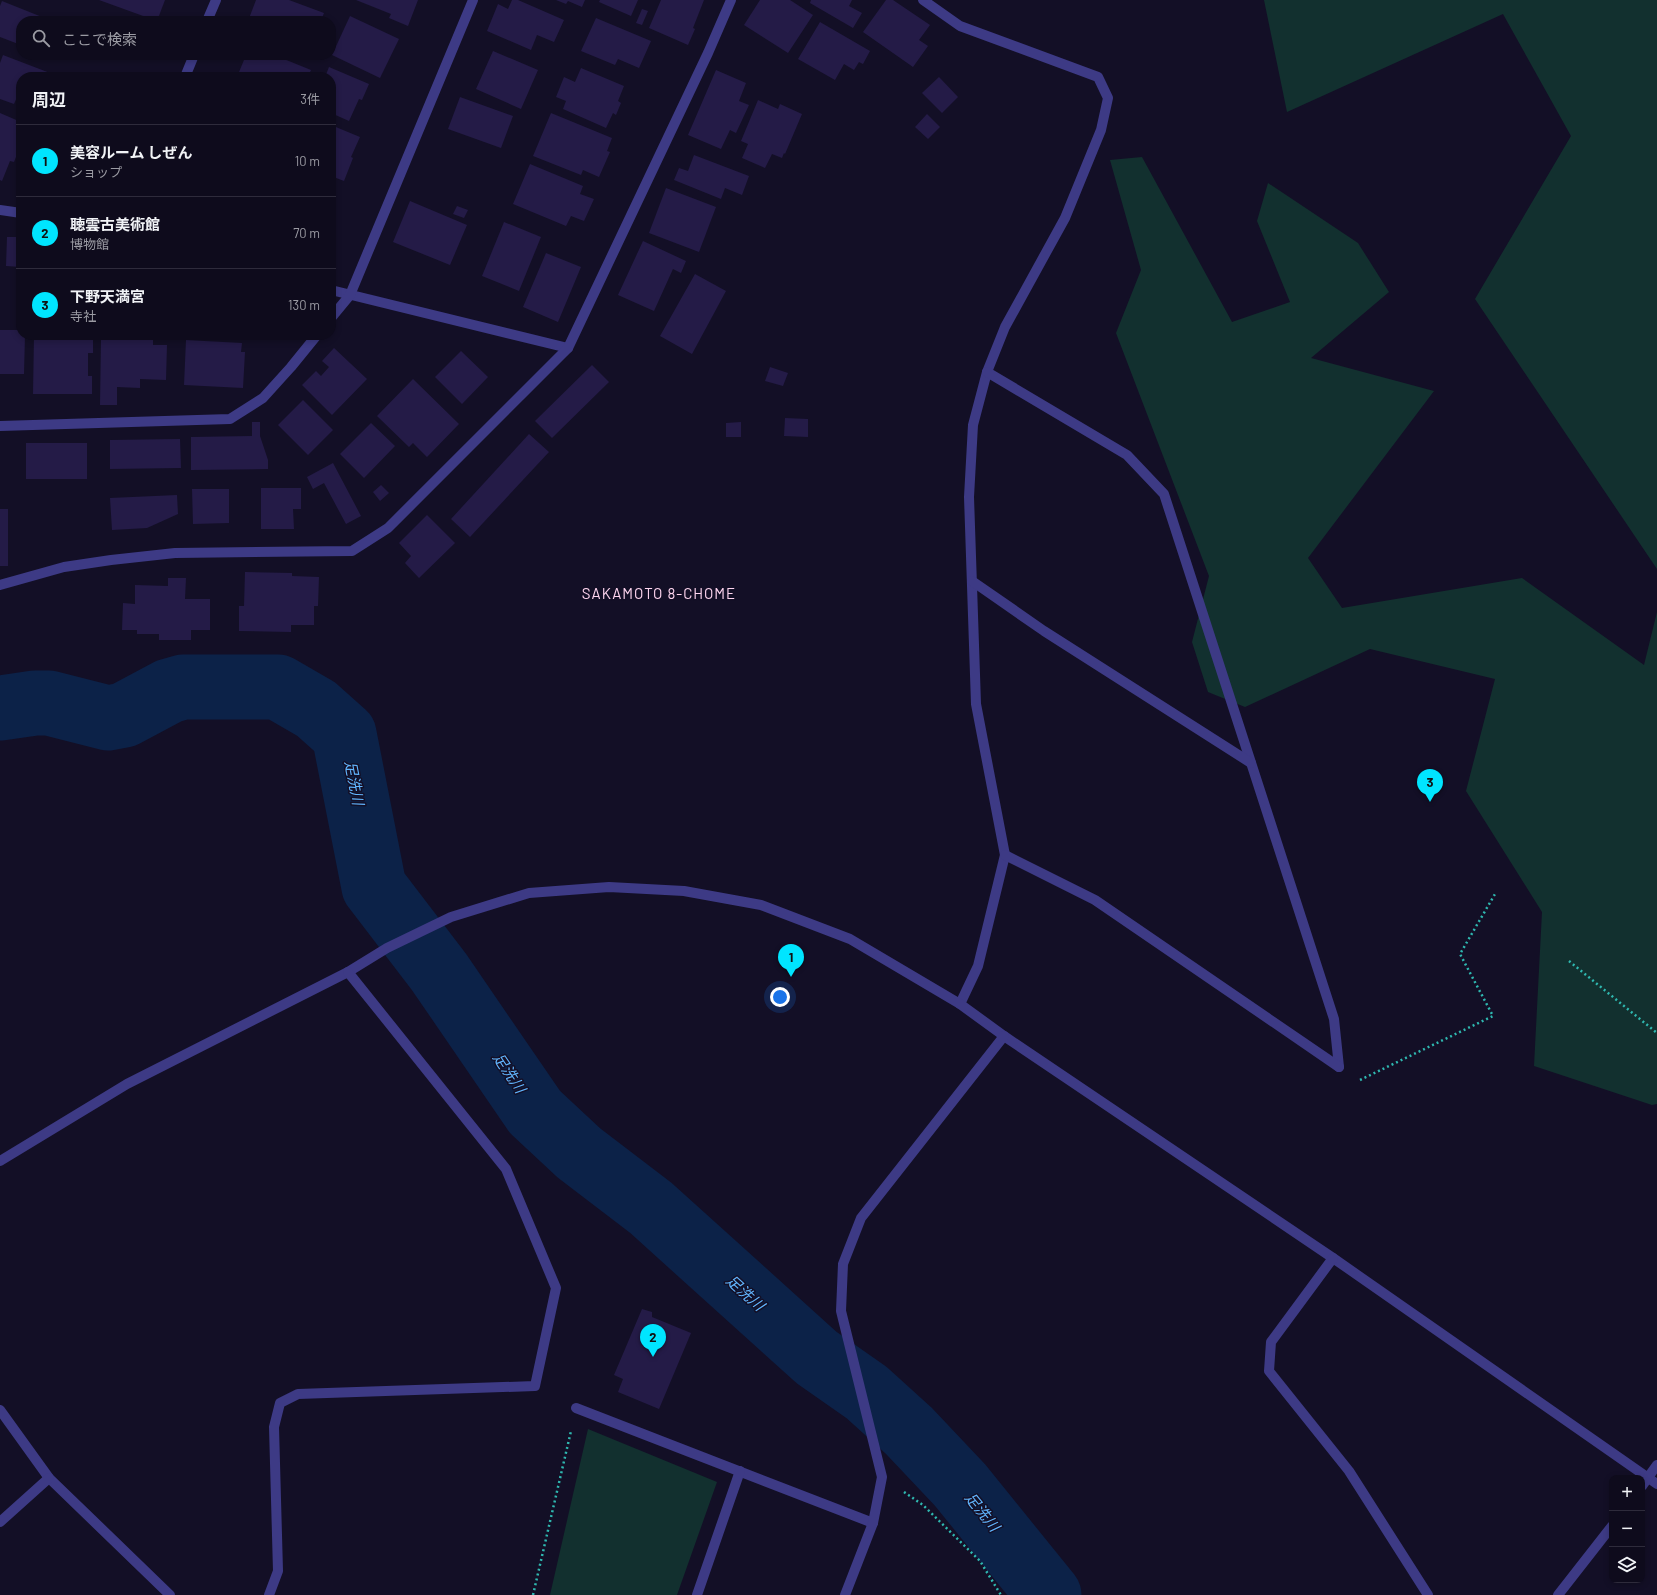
<!DOCTYPE html>
<html lang="ja">
<meta charset="utf-8">
<style>
:root{--surface:#0e0b1c;--page:#171425;--text:#f1f3f6;--muted:#9b9ba3;--line:#2e2b3b;--accent:#00e5ff}
body{margin:0;font-family:Barlow,"Noto Sans JP",sans-serif;background:var(--page);color:var(--text)}
.controls{position:absolute;right:12px;bottom:12px;display:grid;overflow:hidden;border-radius:8px;box-shadow:0 2px 6px #0003}
.controls button{width:36px;height:36px;display:grid;place-items:center;padding:0;border:0;border-bottom:1px solid var(--line);background:var(--surface);color:var(--text);font:20px sans-serif}
.you{position:absolute;left:780px;top:997px;width:14px;height:14px;margin:-10px;border:3px solid #fff;border-radius:50%;background:#1a73e8;box-shadow:0 0 0 6px #1a73e833}
.badge{display:grid;place-items:center;width:26px;height:26px;border-radius:50%;background:var(--accent);color:#111;font-size:13px;font-weight:700}
.pin{position:absolute;translate:-50% -33px;filter:drop-shadow(0 1px 2px #0008)}
.pin::after{content:'';position:absolute;top:21px;width:14px;height:12px;background:inherit;clip-path:polygon(0 0,100% 0,50% 100%)}
.list{margin:0;padding:0;list-style:none}
h2{display:flex;justify-content:space-between;align-items:center;height:52px;margin:0;padding:0 16px;font-size:17px}
h2 small{font-size:13px;font-weight:400;color:var(--muted)}
.list li{display:grid;grid-template-columns:26px 1fr auto;gap:12px;align-items:center;box-sizing:border-box;height:72px;padding:0 16px;border-top:1px solid var(--line)}
.list b{display:block;font-size:15px;white-space:nowrap}
.list p{margin:0;font-size:13px;white-space:nowrap;color:var(--muted)}
.list em{font-size:13px;font-style:normal;color:var(--muted)}
.icon{flex:none;width:22px;height:22px;fill:none;stroke:currentColor;stroke-width:2;stroke-linecap:round;stroke-linejoin:round}
.map{position:relative;flex:none;width:1657px;height:1595px;overflow:hidden}
.search{position:absolute;background:var(--surface);box-shadow:0 2px 6px #0003;left:16px;top:16px;width:320px;height:44px;display:flex;align-items:center;gap:10px;box-sizing:border-box;padding:0 14px;border-radius:16px;color:var(--muted);font-size:15px}
.panel{position:absolute;background:var(--surface);box-shadow:0 2px 6px #0003;left:16px;top:72px;width:320px;height:268px;border-radius:16px}
.map>svg:first-child{display:block}
.green{fill:#12302f}
.lines{fill:none;stroke-linecap:round;stroke-linejoin:round}
.river{stroke:#0c2248;stroke-width:65}
.building{fill:#241b47}
.path{stroke:#2fb8b0;stroke-width:2.5;stroke-dasharray:2 3;stroke-linecap:butt}
.minor{stroke:#3d3a85;stroke-width:10}
.labels{text-anchor:middle;stroke-width:3;stroke-linejoin:round;paint-order:stroke}
.neighbourhood-label{font-size:15px;letter-spacing:1px;fill:#ffd6f0;stroke:#130f26}
.water-label{font-size:15px;font-style:italic;fill:#62b6ff;stroke:#130f26}
</style>
<div class="map">
<svg width="1657" height="1595" viewBox="0 0 1657 1595">
<rect width="100%" height="100%" fill="#130f26"/>
<g class="green">
<polygon points="1264,0 1657,0 1657,569 1475,299 1571,136 1503,14 1287,112"/>
<polygon points="1142,157 1232,322 1290,302 1257,221 1268,183 1358,243 1389,292 1311,358 1434,391 1308,558 1342,608 1522,578 1644,665 1657,612 1657,1104 1652,1105 1534,1066 1542,912 1466,791 1495,679 1370,649 1245,707 1208,692 1192,642 1209,576 1116,333 1141,270 1110,160"/>
<polygon points="588,1429 717,1482 677,1595 550,1595"/>
</g>
<g class="lines">
<polyline class="river" points="0,708 35,703 49,703 108,718 124,715 169,691 183,687 278,687 316,709 344,734 374,887 439,972 535,1112 579,1153 651,1208 816,1357 866,1392 909,1431 960,1485 1049,1595"/>
</g>
<g class="building">
<polygon points="99,0 165,0 157,21"/>
<polygon points="256,0 289,0 324,13 321,21 309,16 308,21 248,21"/>
<polygon points="356,0 418,0 408,26 389,18 391,14"/>
<polygon points="512,0 518,0 564,20 554,42 537,35 531,50 487,31 498,4 508,9"/>
<polygon points="556,0 585,0 582,7 568,1 566,4"/>
<polygon points="600,0 638,0 631,16 599,2"/>
<polygon points="661,0 704,0 693,28 695,29 688,45 649,28"/>
<polygon points="760,0 790,0 813,15 788,53 744,25"/>
<polygon points="811,0 852,0 849,6 862,13 853,28 810,3"/>
<polygon points="886,0 893,0 930,25 919,40 928,46 913,67 863,32"/>
<polygon points="2,1 52,21 21,21 21,45 0,37 0,6"/>
<polygon points="642,9 648,11 642,25 636,23"/>
<polygon points="350,16 399,39 380,78 332,55"/>
<polygon points="596,18 651,41 639,68 618,59 615,65 581,51"/>
<polygon points="820,22 870,51 863,64 859,62 854,70 844,64 835,80 798,59"/>
<polygon points="493,51 538,70 521,109 476,89"/>
<polygon points="3,55 50,73 49,77 21,77 21,99 17,97 14,104 0,99 0,63"/>
<polygon points="246,55 259,56 260,55 274,55 311,70 308,77 237,77"/>
<polygon points="329,67 369,84 362,100 359,99 349,121 331,113 331,77 325,77"/>
<polygon points="581,68 624,86 618,101 621,103 616,115 613,113 606,128 563,109 566,101 556,97 564,77 575,82"/>
<polygon points="716,70 746,83 739,101 749,105 736,133 730,130 721,149 688,135"/>
<polygon points="939,77 958,97 942,113 922,93"/>
<polygon points="460,97 513,116 501,148 448,129"/>
<polygon points="758,100 778,109 780,104 802,114 785,154 784,153 782,158 772,154 765,168 742,158 748,144 741,141"/>
<polygon points="0,113 21,122 21,144 14,162 10,161 2,181 0,180"/>
<polygon points="551,113 612,138 607,151 610,152 599,177 583,170 581,175 533,156"/>
<polygon points="927,114 940,127 928,139 915,127"/>
<polygon points="331,125 360,137 351,157 353,158 344,181 331,176"/>
<polygon points="694,155 749,176 742,195 725,188 721,199 674,180 679,168 688,171"/>
<polygon points="530,164 583,186 580,194 594,199 584,221 571,216 566,226 513,204"/>
<polygon points="666,188 716,207 699,252 649,233"/>
<polygon points="410,201 467,225 450,265 393,242"/>
<polygon points="457,206 468,210 464,218 453,214"/>
<polygon points="504,222 541,237 519,291 482,276"/>
<polygon points="7,237 21,237 21,267 6,266"/>
<polygon points="643,241 686,261 681,273 673,269 654,311 618,295"/>
<polygon points="546,253 581,267 558,322 523,307"/>
<polygon points="695,274 726,291 692,354 660,336"/>
<polygon points="0,330 21,330 21,335 25,335 24,374 0,374"/>
<polygon points="34,335 93,335 93,353 88,353 88,376 92,376 92,394 33,394"/>
<polygon points="101,338 153,339 153,345 167,345 166,380 140,379 140,388 117,387 117,405 100,405"/>
<polygon points="186,340 242,343 241,352 245,352 243,388 184,385"/>
<polygon points="334,348 367,379 332,415 302,385 316,371 321,376 329,367 322,361"/>
<polygon points="461,351 488,377 462,404 435,377"/>
<polygon points="592,365 609,382 552,438 535,421"/>
<polygon points="770,367 788,373 783,386 765,381"/>
<polygon points="413,379 459,424 427,457 413,443 409,447 377,416"/>
<polygon points="303,400 333,430 308,455 278,425"/>
<polygon points="785,418 808,419 808,437 784,436"/>
<polygon points="252,422 260,422 260,436 268,460 268,469 191,470 191,437 252,436"/>
<polygon points="741,422 741,437 726,437 726,423"/>
<polygon points="371,423 395,446 364,478 340,454"/>
<polygon points="529,434 549,452 470,537 451,519"/>
<polygon points="180,439 181,468 110,469 110,440"/>
<rect x="26" y="443" width="61" height="36"/>
<polygon points="333,463 361,516 346,524 324,483 313,489 307,477"/>
<polygon points="381,485 389,493 380,501 373,492"/>
<polygon points="261,488 301,488 301,509 293,509 294,529 261,529"/>
<polygon points="192,489 229,489 229,523 193,524"/>
<polygon points="177,495 178,514 147,528 112,530 110,498"/>
<rect x="0" y="509" width="8" height="57"/>
<polygon points="427,515 455,543 419,578 405,563 411,556 399,543"/>
<polygon points="245,572 292,573 292,576 319,577 318,606 314,606 314,625 291,625 291,632 239,631 239,606 244,606"/>
<polygon points="168,578 186,578 185,599 210,599 210,630 191,630 191,640 159,640 159,634 137,634 137,630 122,630 123,603 135,604 135,585 168,586"/>
<polygon points="642,1309 652,1312 652,1317 691,1333 659,1409 618,1392 623,1379 614,1375"/>
</g>
<g class="lines">
<g class="path">
<polyline points="1569,961 1657,1033"/>
<polyline points="1360,1080 1493,1016 1460,954 1495,894"/>
<polyline points="904,1492 923,1505 980,1561 1001,1595"/>
<polyline points="533,1595 571,1431"/>
</g>
<g class="minor">
<polyline points="923,0 960,26 1098,77 1108,98 1101,130 1065,218 1005,327 987,372 973,425 969,497 976,704 1005,855 978,966 960,1004"/>
<polyline points="207,21 216,0"/>
<polyline points="185,77 194,55"/>
<polyline points="0,210 21,213"/>
<polyline points="331,290 568,348"/>
<polyline points="331,318 350,295 473,0"/>
<polyline points="987,372 1127,455 1164,494 1334,1019 1339,1067"/>
<polyline points="0,426 230,419 263,398 291,367 317,335"/>
<polyline points="972,581 1044,631 1251,763"/>
<polyline points="0,585 64,567 111,560 175,553 352,551 388,528 568,348 708,53 731,0"/>
<polyline points="1005,855 1095,900 1339,1067"/>
<polyline points="0,1161 127,1084 348,972 387,948 451,917 529,893 609,887 684,891 761,905 850,939 960,1004 1004,1036 1333,1258 1657,1484"/>
<polyline points="1333,1258 1271,1342 1269,1371 1349,1471 1428,1595"/>
<polyline points="576,1408 873,1523"/>
<polyline points="0,1410 49,1478 170,1595"/>
<polyline points="1642,1486 1657,1465"/>
<polyline points="0,1522 49,1478"/>
<polyline points="269,1595 278,1571 274,1427 280,1403 298,1394 535,1386 556,1288 506,1169 348,972"/>
<polyline points="697,1595 740,1471"/>
<polyline points="845,1595 873,1523 882,1477 841,1311 843,1264 861,1218 1004,1036"/>
<polyline points="1558,1595 1612,1526"/>
</g>
</g>
<g class="labels">
<g class="neighbourhood-label">
<text x="659" y="599">SAKAMOTO 8-CHOME</text>
</g>
<g class="water-label">
<text transform="translate(354 783) rotate(79)" y="5">足洗川</text>
<text transform="translate(509 1073) rotate(56)" y="5">足洗川</text>
<text transform="translate(745 1293) rotate(42)" y="5">足洗川</text>
<text transform="translate(982 1512) rotate(51)" y="5">足洗川</text>
</g>
</g>
</svg>
<div class="controls">
<button>+</button>
<button>−</button>
<button><svg class="icon" aria-label="layers" viewBox="0 0 24 24"><path d="M12 4l9 5-9 5-9-5zM3 14l9 5 9-5"/></svg></button>
</div>
<div class="you"></div>
<div class="pin badge" style="left:791px;top:977px">1</div>
<div class="pin badge" style="left:653px;top:1357px">2</div>
<div class="pin badge" style="left:1430px;top:802px">3</div>
<div class="search"><svg class="icon" aria-label="search" viewBox="0 0 24 24"><circle cx="10" cy="10" r="6"/><path d="M15 15l6 6"/></svg>ここで検索</div>
<section class="panel">
<h2>周辺<small>3件</small></h2>
<ul class="list">
<li><span class="badge">1</span><div><b>美容ルーム しぜん</b><p>ショップ</p></div><em>10 m</em></li>
<li><span class="badge">2</span><div><b>聴雲古美術館</b><p>博物館</p></div><em>70 m</em></li>
<li><span class="badge">3</span><div><b>下野天満宮</b><p>寺社</p></div><em>130 m</em></li>
</ul>
</section>
</div>
